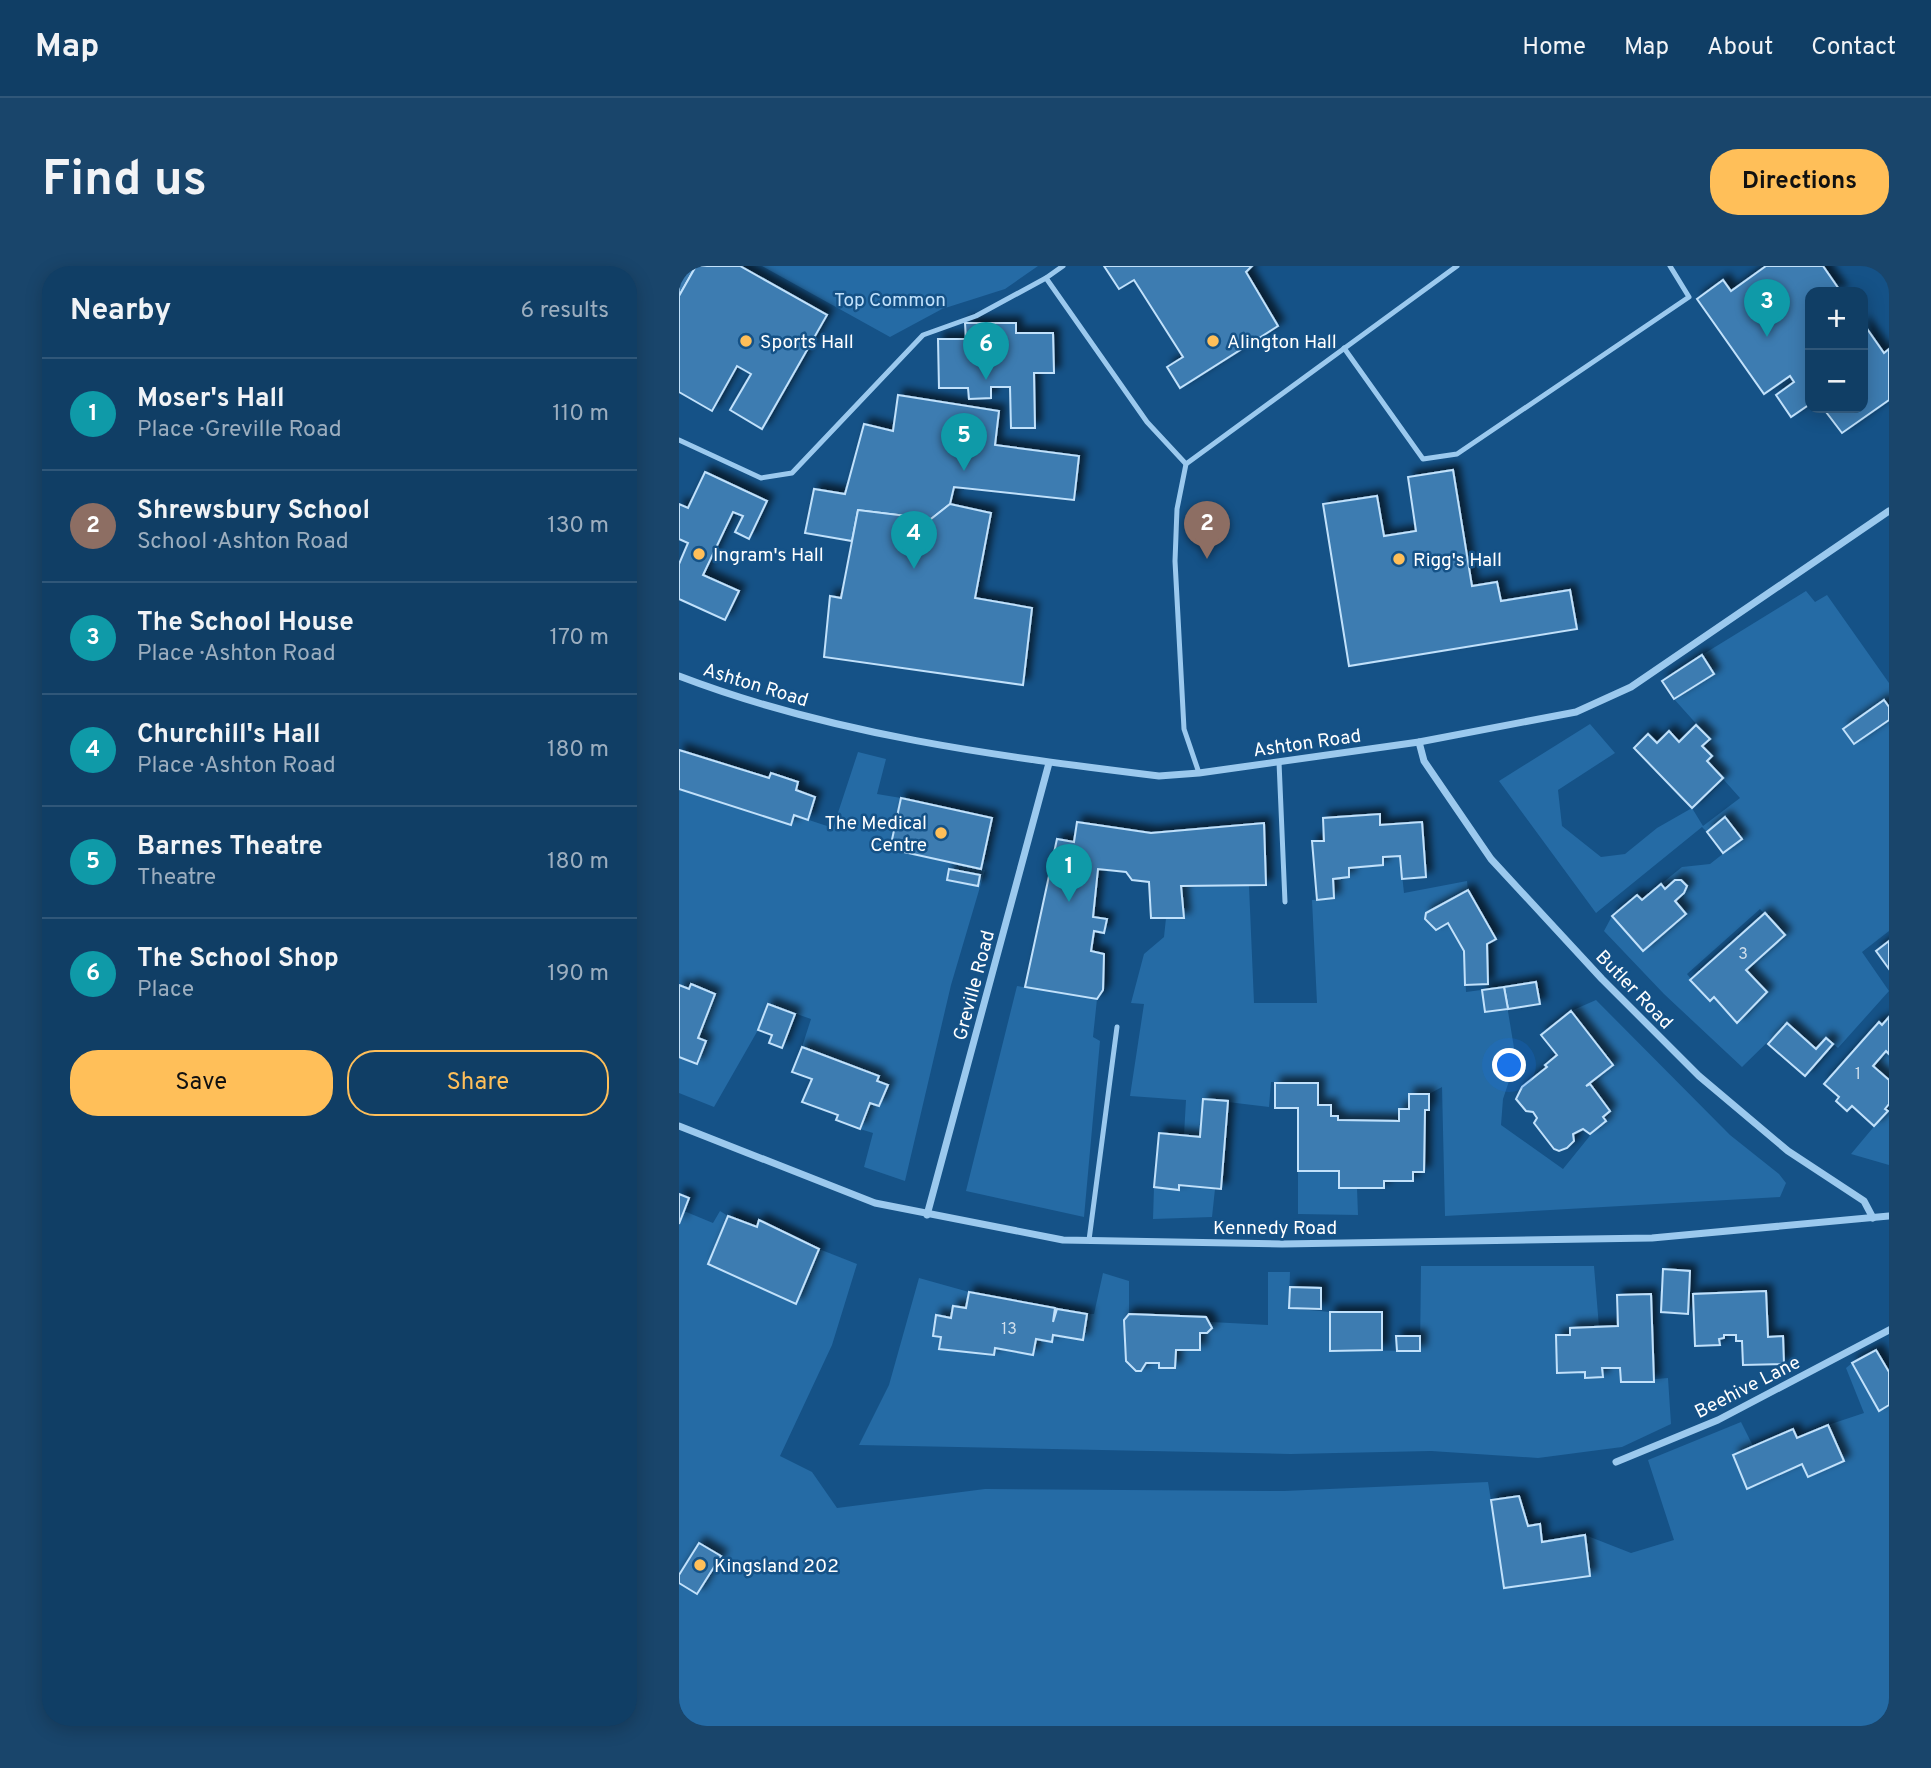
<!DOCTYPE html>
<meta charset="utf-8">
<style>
:root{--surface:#103e65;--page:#19456b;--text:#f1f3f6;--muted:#9caebf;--line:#305779;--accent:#ffbf59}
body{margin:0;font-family:Overpass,sans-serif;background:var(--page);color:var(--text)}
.controls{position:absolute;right:21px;top:21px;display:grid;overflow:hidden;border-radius:14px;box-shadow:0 4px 18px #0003}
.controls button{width:63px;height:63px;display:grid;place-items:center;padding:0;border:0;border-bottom:2px solid var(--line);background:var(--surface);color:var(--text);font:35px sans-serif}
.you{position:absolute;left:831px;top:800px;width:24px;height:24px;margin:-18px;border:5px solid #fff;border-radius:50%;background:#1a73e8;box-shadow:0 0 0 10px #1a73e833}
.badge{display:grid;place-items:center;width:46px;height:46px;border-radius:50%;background:var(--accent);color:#fff;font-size:23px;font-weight:700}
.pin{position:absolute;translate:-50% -58px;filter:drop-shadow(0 2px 4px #0008)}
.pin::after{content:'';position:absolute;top:37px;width:24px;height:21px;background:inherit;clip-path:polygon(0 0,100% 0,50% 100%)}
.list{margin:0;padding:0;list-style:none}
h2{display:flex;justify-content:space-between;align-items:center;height:91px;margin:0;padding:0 28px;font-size:30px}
h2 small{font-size:23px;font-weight:400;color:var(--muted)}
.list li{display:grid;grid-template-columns:46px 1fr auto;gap:21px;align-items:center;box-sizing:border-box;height:112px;padding:0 28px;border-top:2px solid var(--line)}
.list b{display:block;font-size:26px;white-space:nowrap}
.list p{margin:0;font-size:23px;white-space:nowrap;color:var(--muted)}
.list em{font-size:23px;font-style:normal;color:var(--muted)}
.actions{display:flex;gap:14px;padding:21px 28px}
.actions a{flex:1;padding:16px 0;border:2px solid var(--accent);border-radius:28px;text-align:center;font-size:24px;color:var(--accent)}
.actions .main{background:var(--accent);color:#111}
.map{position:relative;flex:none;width:1210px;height:1460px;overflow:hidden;border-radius:28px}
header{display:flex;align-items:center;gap:42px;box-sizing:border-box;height:98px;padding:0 35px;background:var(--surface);border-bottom:2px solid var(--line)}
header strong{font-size:33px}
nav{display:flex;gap:38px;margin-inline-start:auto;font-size:24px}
.intro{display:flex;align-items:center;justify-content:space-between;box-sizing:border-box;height:168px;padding:0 42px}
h1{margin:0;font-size:49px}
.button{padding:18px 32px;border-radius:28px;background:var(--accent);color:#111;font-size:24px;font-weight:700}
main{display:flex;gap:42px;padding:0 42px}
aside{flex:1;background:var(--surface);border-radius:28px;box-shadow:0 4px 18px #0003}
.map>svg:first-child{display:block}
.green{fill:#256ba5;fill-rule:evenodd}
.building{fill:#3d7cb1;stroke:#c1e1fb;stroke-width:2;filter:url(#shadow)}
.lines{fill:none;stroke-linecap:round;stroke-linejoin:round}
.lane{stroke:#9bc9ee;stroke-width:5}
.street{stroke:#9bc9ee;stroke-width:7}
.poi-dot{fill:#ffbf59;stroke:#155287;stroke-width:2.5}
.labels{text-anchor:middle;stroke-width:5;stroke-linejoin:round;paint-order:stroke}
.number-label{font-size:16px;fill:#cedeec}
.park-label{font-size:19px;fill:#c1e1fb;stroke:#155287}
.poi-label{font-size:19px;fill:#fff;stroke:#155287;text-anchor:start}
.street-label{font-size:19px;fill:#fff;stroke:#155287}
</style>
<header>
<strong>Map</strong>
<nav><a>Home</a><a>Map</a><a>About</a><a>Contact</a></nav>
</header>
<div class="intro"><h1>Find us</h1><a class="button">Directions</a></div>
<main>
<aside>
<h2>Nearby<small>6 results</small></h2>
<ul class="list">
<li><span class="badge" style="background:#0f9aa8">1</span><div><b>Moser's Hall</b><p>Place · Greville Road</p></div><em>110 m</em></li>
<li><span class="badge" style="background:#8d6e63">2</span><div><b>Shrewsbury School</b><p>School · Ashton Road</p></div><em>130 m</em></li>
<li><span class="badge" style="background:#0f9aa8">3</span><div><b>The School House</b><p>Place · Ashton Road</p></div><em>170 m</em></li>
<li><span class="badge" style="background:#0f9aa8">4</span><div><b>Churchill's Hall</b><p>Place · Ashton Road</p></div><em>180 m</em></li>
<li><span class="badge" style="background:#0f9aa8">5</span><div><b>Barnes Theatre</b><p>Theatre</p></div><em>180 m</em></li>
<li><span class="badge" style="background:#0f9aa8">6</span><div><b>The School Shop</b><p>Place</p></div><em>190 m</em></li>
</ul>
<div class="actions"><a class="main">Save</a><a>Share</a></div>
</aside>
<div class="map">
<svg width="1210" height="1460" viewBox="0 0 1210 1460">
<defs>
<filter id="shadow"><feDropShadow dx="6" dy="-6" stdDeviation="3.5" flood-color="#0009"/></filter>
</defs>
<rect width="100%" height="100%" fill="#155287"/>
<g class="green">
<polygon points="83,0 359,0 326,23 263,43 211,71"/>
<path d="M1127 325 1136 336 1148 329 1210 417V665L1183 686 1210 725 1159 782 1147 772 1137 783 1108 757 1063 801 985 728 925 665 933 650 964 685 1007 648 996 635 1005 627 1007 619 996 614 986 623 982 618 1003 601 1031 598 1063 573 1047 551 1028 566 1023 561 917 647 820 515 911 458 936 487 879 524 883 560 922 591 946 588 978 562 1013 542 1024 560 1061 532 1028 495 1033 490 1023 480 1030 472 995 433 1035 408 1023 389ZM1081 643 1105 669 1067 704 1087 726 1058 757 1035 731 1030 735 1008 708Z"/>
<polygon points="179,486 207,493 198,528 222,532 211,582 306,604 272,719 226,915 185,901 194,867 181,863 191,837 201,840 208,819 198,815 200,810 123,781 132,753 89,738 79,764 35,841 0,827 0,791 19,797 27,776 19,772 36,728 12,719 10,723 0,719 0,523 112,558 115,549 154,562"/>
<polygon points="721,590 725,627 788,615 789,624 747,647 746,653 757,664 769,657 785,685 787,726 825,721 837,794 824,833 822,859 884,903 931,845 911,819 907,820 934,799 892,745 917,734 1051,869 1100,908 1107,917 1101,931 766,950 763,821 750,828 730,828 730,843 720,843 720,855 659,854 658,850 652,850 652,840 639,839 639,817 592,816 590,841 524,833 521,871 505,869 507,834 451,830 465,738 452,737 465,688 485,671 487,652 505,652 502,620 570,620 575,737 638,737 633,634 655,632 654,613 670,611 670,602 704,599 704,591"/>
<polygon points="338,720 418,733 414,771 421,775 405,951 287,925"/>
<polygon points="1207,785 1210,788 1210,814 1194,800"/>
<polygon points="1210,838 1210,899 1172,888 1208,845 1206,843"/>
<polygon points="619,905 660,905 678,922 679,949 619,948"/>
<polygon points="500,919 536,923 533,951 474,953 475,921 499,924"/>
<polygon points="5,945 34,957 41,945 49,950 29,998 116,1038 140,983 178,998 153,1079 101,1190 133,1206 158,1242 306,1223 605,1225 809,1216 826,1322 911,1310 906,1269 952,1287 995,1274 969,1194 1062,1156 1074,1180 1054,1190 1068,1223 1123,1198 1130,1211 1165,1195 1149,1159 1185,1147 1167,1102 1173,1097 1200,1145 1210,1139 1210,1460 0,1460 0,958"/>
<polygon points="742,1000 915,1000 920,1061 892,1062 891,1069 877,1069 906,1106 907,1112 923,1111 923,1102 941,1102 942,1116 989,1112 992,1158 943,1181 859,1192 752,1185 611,1188 180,1179 210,1119 240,1012 290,1026 287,1042 272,1052 257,1050 254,1069 262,1071 260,1083 315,1089 316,1082 357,1073 372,1076 374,1069 403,1074 408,1048 415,1048 424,1007 450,1015 450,1048 445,1054 447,1095 457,1105 462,1105 467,1097 480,1097 480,1102 496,1102 497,1084 521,1084 521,1067 528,1067 533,1063 532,1056 589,1059 589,1006 611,1006 610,1042 651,1046 651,1084 741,1085"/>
</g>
<g class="building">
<polygon points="0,0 17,0 0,30"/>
<polygon points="17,0 61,0 148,49 83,163 51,144 72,108 58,100 33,145 0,126 0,30"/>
<polygon points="425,0 573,0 567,6 599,60 501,122 488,101 504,91 455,14 440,23"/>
<polygon points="1087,0 1144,0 1162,26 1131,26 1131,138 1112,151 1097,129 1115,116 1111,110 1085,128 1018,33 1044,14 1052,25"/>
<polygon points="286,57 337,57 337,67 374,67 375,107 355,107 356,162 332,162 331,121 312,121 312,132 290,133 289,122 260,122 259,73 287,73"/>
<polygon points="1184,57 1205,87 1210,83 1210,134 1163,167 1144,142 1184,142"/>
<polygon points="219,129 320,145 316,179 400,190 395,234 275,221 271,238 252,253 179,244 173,275 126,267 135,223 166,228 185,158 214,165"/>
<polygon points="774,204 793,320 818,316 822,335 891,324 898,363 670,400 644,238 698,230 705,270 737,265 729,211"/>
<polygon points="26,206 88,235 70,273 56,266 64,250 54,246 24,309 60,325 46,354 0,333 0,298 9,277 0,273 0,238 9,242"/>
<polygon points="271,238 312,247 296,332 353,342 344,419 145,391 151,330 162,332 179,244 252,253"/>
<polygon points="1023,389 1035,408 995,433 983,415"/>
<polygon points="1205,434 1210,441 1210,454 1175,478 1164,463"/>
<polygon points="1017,459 1031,473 1023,480 1033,490 1028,495 1044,512 1013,542 955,482 969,468 978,477 990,465 1000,476"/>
<polygon points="0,484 90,512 92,507 119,516 117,524 136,531 129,554 115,549 112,559 0,523"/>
<polygon points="222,532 313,552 302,603 211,583"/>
<polygon points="701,548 701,559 743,556 747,611 723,613 721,590 704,591 704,599 670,602 670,611 654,613 655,632 638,634 633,575 645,575 644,552"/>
<polygon points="1046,551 1063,573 1044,587 1028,566"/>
<polygon points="398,556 472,567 585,557 587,619 502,620 505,652 472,652 470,616 453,614 447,606 419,603 414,651 428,653 425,667 415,665 412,685 425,688 424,724 418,733 346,721 378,573 395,576"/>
<polygon points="270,603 301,609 299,620 268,614"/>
<polygon points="996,614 1002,614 1008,620 1005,627 996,635 1007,648 964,685 933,650 958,629 963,634 982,618 986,623"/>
<polygon points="789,624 817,673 808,678 809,718 786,719 785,685 769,657 757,664 746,653 747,647"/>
<polygon points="1086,647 1106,669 1067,704 1088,726 1058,757 1035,731 1031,735 1011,714"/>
<polygon points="1210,675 1210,703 1197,685"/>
<polygon points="857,716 861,738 829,743 825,721"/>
<polygon points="12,718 36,728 19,772 27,775 18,798 0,791 0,719 10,723"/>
<polygon points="825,721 829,743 806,746 803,724"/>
<polygon points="89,738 116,748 103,782 90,777 93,769 79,764"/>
<polygon points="892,745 934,799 907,820 911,818 931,845 924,851 927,855 911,868 904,863 894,868 895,875 888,882 880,885 875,883 855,857 858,852 854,846 847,845 837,833 843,821 868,801 866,799 878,789 862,769"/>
<polygon points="1210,751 1210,788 1207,785 1194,800 1210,814 1210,838 1206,843 1209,845 1195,860 1173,840 1168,845 1157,835 1160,831 1145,818 1200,756 1203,759"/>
<polygon points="1108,757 1137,783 1147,772 1154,778 1126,810 1089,778"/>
<polygon points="123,781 200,810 198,815 209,819 200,840 191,837 181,863 157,854 159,849 123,836 133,813 113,806"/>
<polygon points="596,817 639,817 639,839 652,839 652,850 659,850 659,854 720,855 720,843 730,843 730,828 750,828 750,844 746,844 745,906 734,906 734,915 705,915 705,922 660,922 660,905 619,905 619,842 596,842"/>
<polygon points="524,833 549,835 542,923 500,919 500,924 475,921 480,867 521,871"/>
<polygon points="0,928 10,932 0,958"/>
<polygon points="49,950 78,961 80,954 140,983 117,1038 29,998"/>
<polygon points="984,1003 1011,1005 1009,1048 982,1046"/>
<polygon points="611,1021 642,1022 642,1043 610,1042"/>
<polygon points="1087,1025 1089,1071 1104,1070 1105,1098 1064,1099 1063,1075 1057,1075 1057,1069 1045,1069 1045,1072 1040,1073 1041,1079 1016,1080 1014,1028"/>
<polygon points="290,1026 376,1042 374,1056 378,1043 408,1048 404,1074 374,1069 373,1076 357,1073 354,1089 316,1082 315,1089 260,1083 262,1071 254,1070 257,1049 272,1052 274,1040 287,1042"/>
<polygon points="972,1028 975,1116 942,1116 941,1102 923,1102 924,1111 906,1112 906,1106 878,1107 877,1069 891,1069 891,1062 939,1060 938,1029"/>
<polygon points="651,1046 703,1046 703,1084 651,1085"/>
<polygon points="450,1048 527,1051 533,1062 528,1067 521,1067 521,1084 497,1084 496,1102 480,1102 480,1097 467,1097 462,1105 457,1105 447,1095 445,1054"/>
<polygon points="717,1070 741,1070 741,1085 718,1085"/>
<polygon points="1197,1084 1210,1106 1210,1139 1200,1145 1173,1097"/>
<polygon points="1149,1159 1165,1195 1129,1211 1123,1198 1068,1223 1054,1189 1114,1163 1118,1172"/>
<polygon points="840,1230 849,1260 861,1258 863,1276 906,1269 911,1310 825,1322 812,1234"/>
<polygon points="20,1277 42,1290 18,1328 0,1317 0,1309"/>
</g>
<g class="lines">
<g class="lane">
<polyline points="384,0 367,12 468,156 507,198"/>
<polyline points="665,82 744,193 778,188 1010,31 991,0"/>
<polyline points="0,174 82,212 113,207 244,69 297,50 367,12"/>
<polyline points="600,496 606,636"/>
<polyline points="520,507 505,463 496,295 498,243 507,198 778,0"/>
<polyline points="410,974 438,761"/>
</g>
<g class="street">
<path d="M0 410C154 469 318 490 480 510L520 507 740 476 897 446 952 421 1210 245"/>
<polyline points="740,476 745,495 812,593 923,713 1020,810 1109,885 1185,935 1194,952"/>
<polyline points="0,860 196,937 384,974 603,978 973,972 1210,950"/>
<polyline points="248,949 370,497"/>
<polyline points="937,1196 1039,1154 1210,1064"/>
</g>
</g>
<g class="poi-dot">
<circle cx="67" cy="75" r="7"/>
<circle cx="534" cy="75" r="7"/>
<circle cx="20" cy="288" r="7"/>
<circle cx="720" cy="293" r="7"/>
<circle cx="262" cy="567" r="7"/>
<circle cx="21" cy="1299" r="7"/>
</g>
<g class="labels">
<g class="number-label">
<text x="1064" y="693">3</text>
<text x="1179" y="813">1</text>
<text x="330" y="1068">13</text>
</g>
<g class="park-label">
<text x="211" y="40">Top Common</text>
</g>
<g class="poi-label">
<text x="81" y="82">Sports Hall</text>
<text x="548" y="82">Alington Hall</text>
<text x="34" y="295">Ingram's Hall</text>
<text x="734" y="300">Rigg's Hall</text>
<text x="248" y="563" text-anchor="end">The Medical<tspan x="248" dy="22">Centre</tspan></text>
<text x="35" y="1306">Kingsland 202</text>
</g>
<g class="street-label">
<text transform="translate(77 418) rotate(17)" y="7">Ashton Road</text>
<text transform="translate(628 476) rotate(-8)" y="7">Ashton Road</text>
<text transform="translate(294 719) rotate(-75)" y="7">Greville Road</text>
<text transform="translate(956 723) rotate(46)" y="7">Butler Road</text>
<text x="596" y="968">Kennedy Road</text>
<text transform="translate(1068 1120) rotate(-27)" y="7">Beehive Lane</text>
</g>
</g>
</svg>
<div class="controls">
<button>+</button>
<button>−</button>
</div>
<div class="you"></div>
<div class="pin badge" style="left:390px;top:636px;background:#0f9aa8">1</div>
<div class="pin badge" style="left:528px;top:293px;background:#8d6e63">2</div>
<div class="pin badge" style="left:1088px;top:71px;background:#0f9aa8">3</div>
<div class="pin badge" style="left:235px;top:303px;background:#0f9aa8">4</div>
<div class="pin badge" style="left:285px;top:205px;background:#0f9aa8">5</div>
<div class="pin badge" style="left:307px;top:114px;background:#0f9aa8">6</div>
</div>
</main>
